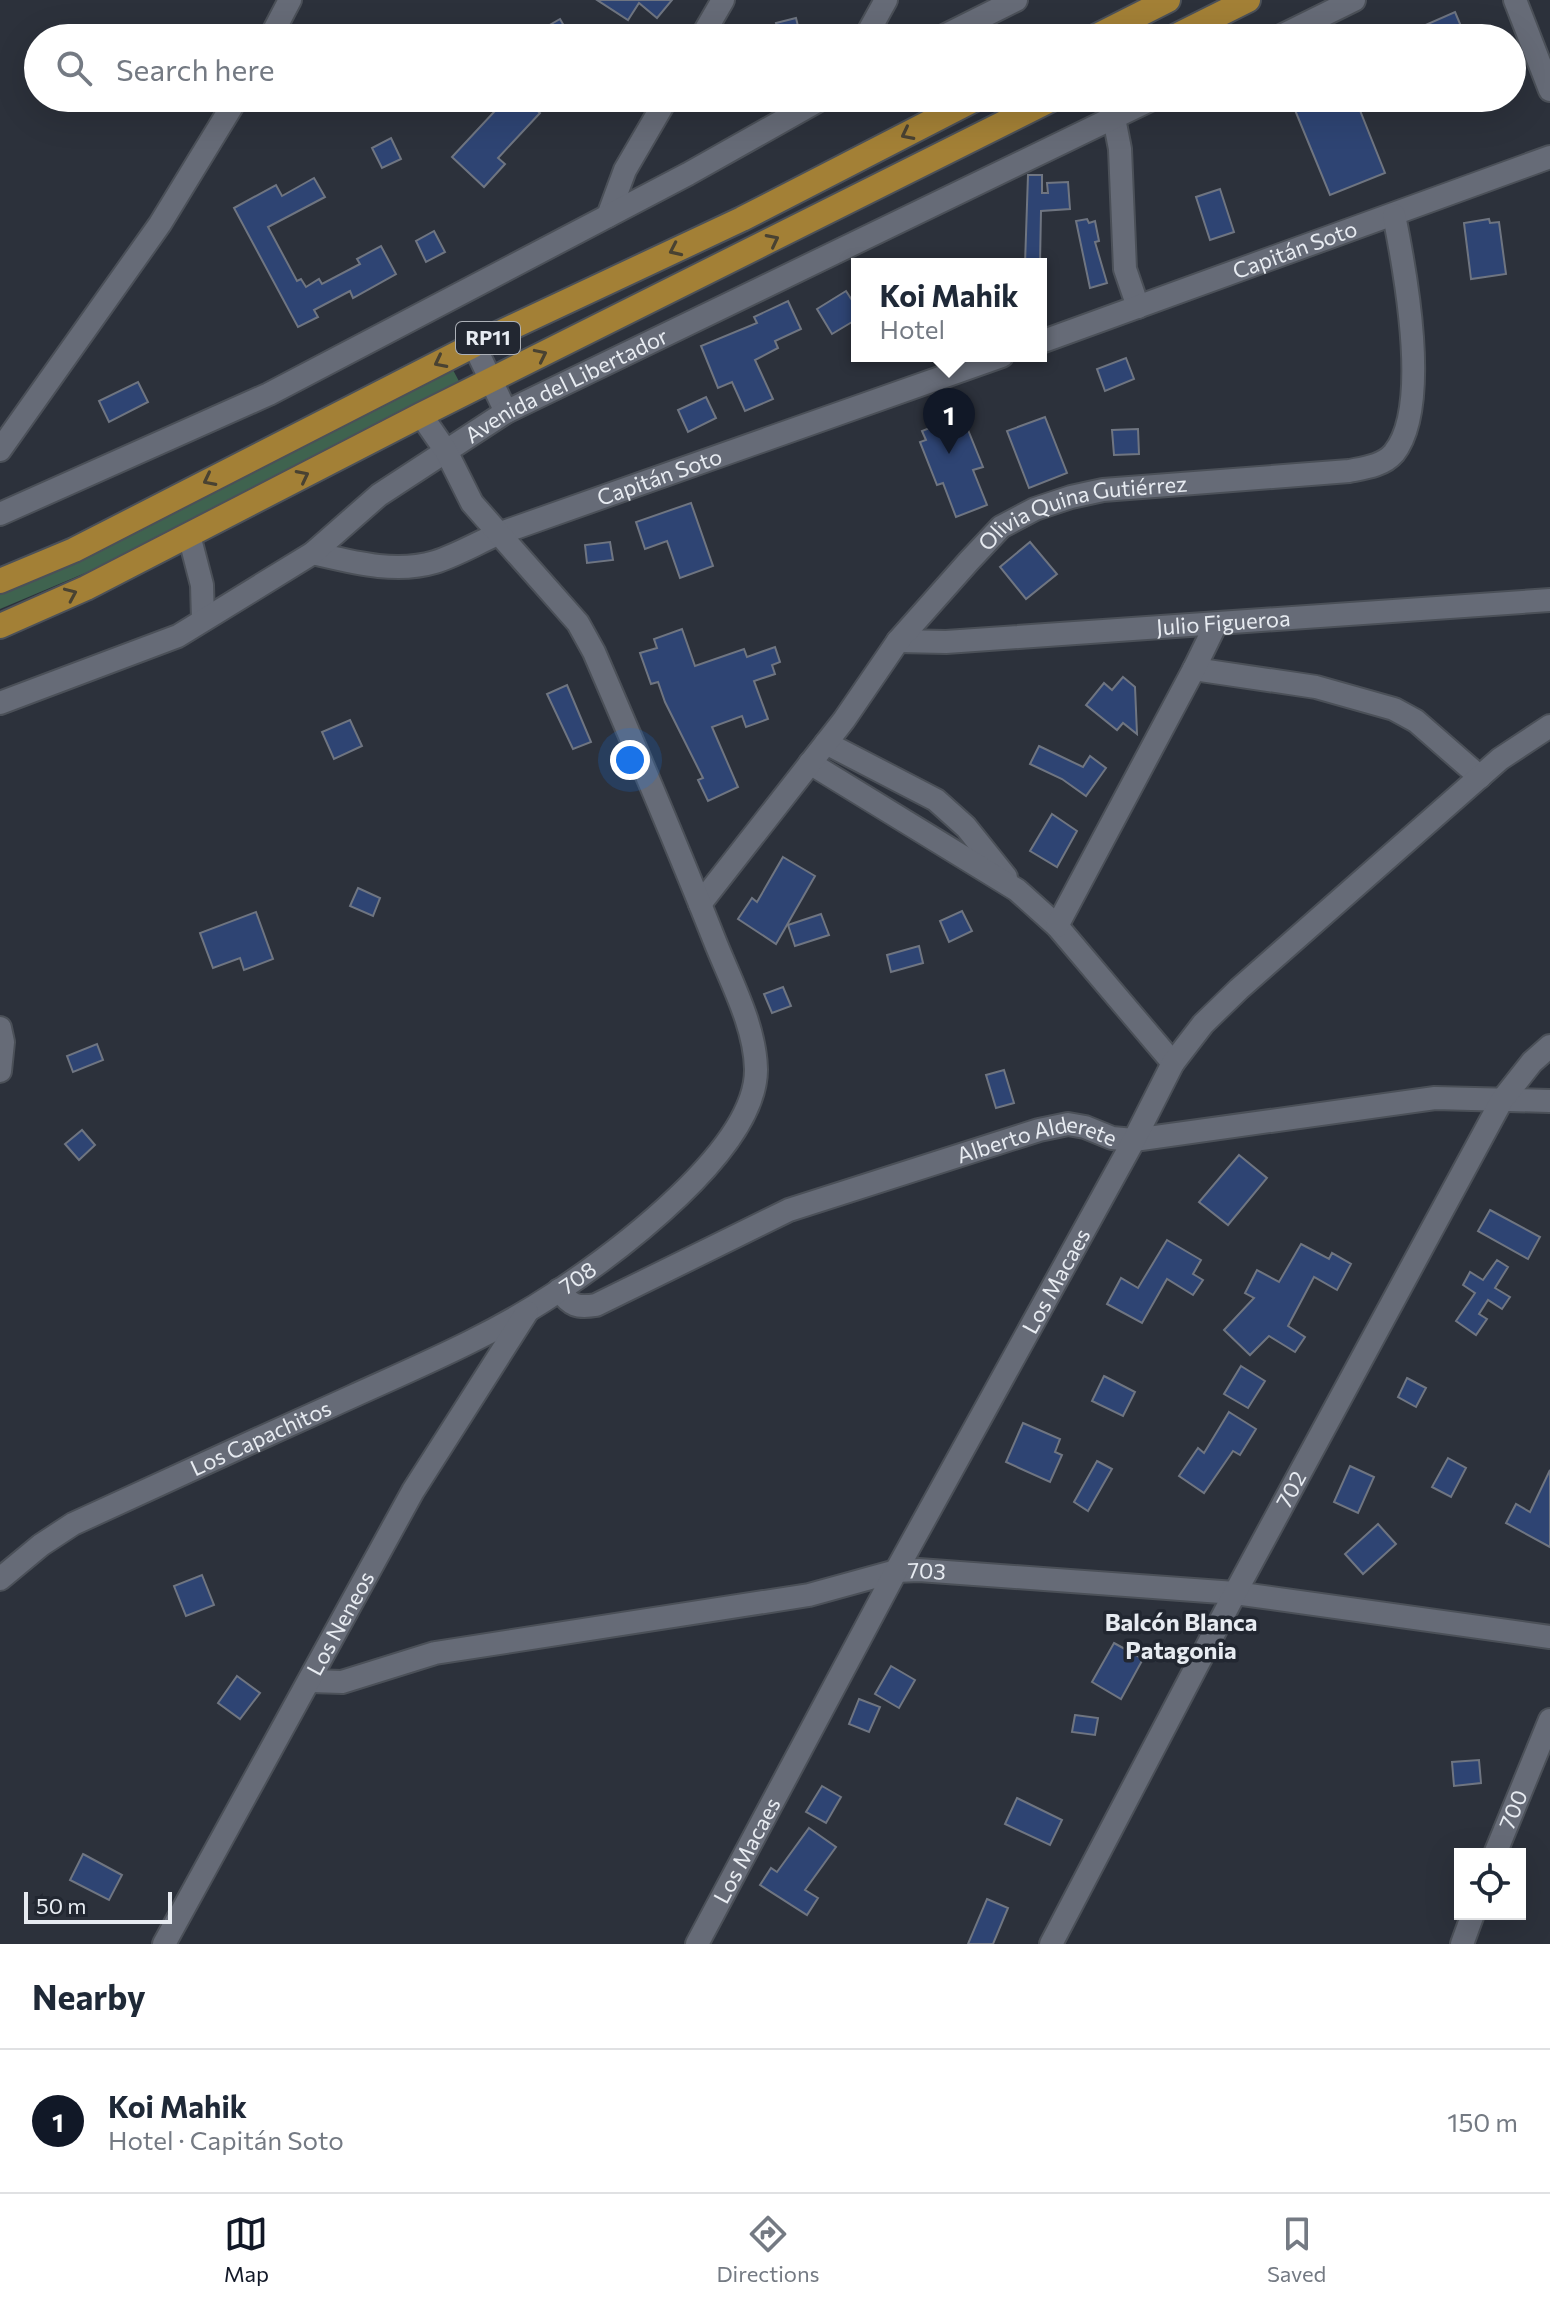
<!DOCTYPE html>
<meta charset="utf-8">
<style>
:root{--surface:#fff;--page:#f2f2f3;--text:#1f2937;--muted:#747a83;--line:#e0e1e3;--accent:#111827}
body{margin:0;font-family:Commissioner,sans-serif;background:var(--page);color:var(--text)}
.controls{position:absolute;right:24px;bottom:24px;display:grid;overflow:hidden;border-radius:0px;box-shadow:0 8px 32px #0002}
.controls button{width:72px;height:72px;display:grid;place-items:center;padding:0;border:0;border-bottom:2px solid var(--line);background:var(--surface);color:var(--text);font:40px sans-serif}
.scale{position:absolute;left:24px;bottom:20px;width:148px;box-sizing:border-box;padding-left:8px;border:4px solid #e7ebf1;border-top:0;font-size:22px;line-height:28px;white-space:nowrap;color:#e7ebf1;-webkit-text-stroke:6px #222731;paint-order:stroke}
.you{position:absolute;left:630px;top:760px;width:28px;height:28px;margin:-20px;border:6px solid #fff;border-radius:50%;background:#1a73e8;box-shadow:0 0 0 12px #1a73e833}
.badge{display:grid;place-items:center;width:52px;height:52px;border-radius:50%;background:var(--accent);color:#fff;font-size:26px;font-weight:700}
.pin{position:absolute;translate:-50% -66px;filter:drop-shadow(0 2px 4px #0008)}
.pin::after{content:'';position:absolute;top:42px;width:28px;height:24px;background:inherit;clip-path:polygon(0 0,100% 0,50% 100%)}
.popup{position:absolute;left:851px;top:258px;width:196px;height:104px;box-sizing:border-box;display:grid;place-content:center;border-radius:0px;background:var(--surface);filter:drop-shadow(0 2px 6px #0005);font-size:26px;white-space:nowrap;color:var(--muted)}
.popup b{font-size:30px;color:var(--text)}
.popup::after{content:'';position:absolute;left:50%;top:100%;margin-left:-16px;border:16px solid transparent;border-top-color:var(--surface)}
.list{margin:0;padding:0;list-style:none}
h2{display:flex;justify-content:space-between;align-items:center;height:104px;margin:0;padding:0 32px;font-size:34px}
h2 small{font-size:26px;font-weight:400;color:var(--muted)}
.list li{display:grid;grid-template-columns:52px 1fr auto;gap:24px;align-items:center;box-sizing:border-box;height:144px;padding:0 32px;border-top:2px solid var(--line)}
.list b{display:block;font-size:30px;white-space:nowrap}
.list p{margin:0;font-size:26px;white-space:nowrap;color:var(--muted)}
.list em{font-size:26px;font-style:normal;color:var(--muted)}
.icon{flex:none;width:44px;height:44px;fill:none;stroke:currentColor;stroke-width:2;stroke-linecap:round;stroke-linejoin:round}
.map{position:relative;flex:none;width:1550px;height:1944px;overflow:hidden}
.search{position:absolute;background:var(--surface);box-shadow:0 8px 32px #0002;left:24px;right:24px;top:24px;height:88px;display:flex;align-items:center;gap:20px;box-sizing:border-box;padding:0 28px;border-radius:44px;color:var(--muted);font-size:30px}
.sheet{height:248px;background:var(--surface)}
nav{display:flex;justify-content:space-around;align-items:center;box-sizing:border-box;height:112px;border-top:2px solid var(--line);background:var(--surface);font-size:22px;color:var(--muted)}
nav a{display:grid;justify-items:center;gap:4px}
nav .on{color:var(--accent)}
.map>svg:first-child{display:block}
.green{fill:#3f634f}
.building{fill:#2e4473;stroke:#6f7581;stroke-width:2}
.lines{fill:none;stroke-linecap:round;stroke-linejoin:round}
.minor-casing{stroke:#4b5058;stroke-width:26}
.major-casing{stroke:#4b5058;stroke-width:28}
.minor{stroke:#666b77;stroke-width:22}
.major{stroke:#a38036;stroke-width:24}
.oneway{stroke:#494232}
.labels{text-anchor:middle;stroke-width:7;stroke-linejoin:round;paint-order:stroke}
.shield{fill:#222731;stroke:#acb0b7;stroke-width:2}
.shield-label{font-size:20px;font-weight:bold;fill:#e7ebf1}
.street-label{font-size:22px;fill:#e7ebf1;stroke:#222731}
.neighbourhood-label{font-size:24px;font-weight:bold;fill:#e7ebf1;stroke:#222731}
</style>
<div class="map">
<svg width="1550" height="1944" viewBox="0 0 1550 1944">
<rect width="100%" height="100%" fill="#2c313b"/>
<polygon class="green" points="453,370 461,385 90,571 0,609 0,594 82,560"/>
<g class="building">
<polygon points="597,0 672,0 657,18 639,3 628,20"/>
<polygon points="1455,12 1466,38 1396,38"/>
<polygon points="796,18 801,38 780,38 776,23"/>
<polygon points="560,19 571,38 527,38"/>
<polygon points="507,98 523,98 540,113 498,158 505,164 484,187 452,157"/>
<polygon points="1290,98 1355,98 1385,173 1330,195"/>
<polygon points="391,138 401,159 382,168 372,148"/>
<polygon points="1028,175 1042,175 1042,193 1048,193 1047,183 1068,182 1070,209 1041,211 1040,264 1025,264"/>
<polygon points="314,178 325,197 268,227 297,281 301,279 306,287 319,279 322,284 360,264 357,259 381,246 396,274 353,298 350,291 314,310 318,317 298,327 234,208 276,185 282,196"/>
<polygon points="1220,189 1234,232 1210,240 1196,197"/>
<polygon points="1087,219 1089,223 1095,221 1099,241 1095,242 1107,283 1090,288 1076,221"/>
<polygon points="1489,219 1490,223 1499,222 1506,274 1471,279 1464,223"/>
<polygon points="434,231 445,252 426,262 416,241"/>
<polygon points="846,291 857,308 857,319 832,334 817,309"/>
<polygon points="788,301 801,329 775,341 778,348 755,360 773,399 745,411 732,382 718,388 701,346 757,323 754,317"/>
<polygon points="1126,358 1134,379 1105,391 1097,369"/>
<polygon points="138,382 148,402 109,422 99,401"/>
<polygon points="706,397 716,418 688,432 678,410"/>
<polygon points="962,415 983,467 973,470 987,505 956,517 943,483 937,485 920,442 926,440 922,431"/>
<polygon points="1045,417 1067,473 1029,488 1007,431"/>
<polygon points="1138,429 1139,454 1114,455 1112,430"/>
<polygon points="691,503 713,566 680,578 667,541 645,549 636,522"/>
<polygon points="610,542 613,560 587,563 585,545"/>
<polygon points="1030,542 1057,574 1026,599 1000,567"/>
<polygon points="682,629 695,666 744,649 747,657 775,647 780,662 772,665 775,674 754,681 768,719 746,727 742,716 712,727 738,787 708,801 698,780 703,778 665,702 658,682 651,684 640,653 657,648 654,639"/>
<polygon points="1123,677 1135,687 1137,734 1123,723 1117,730 1086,705 1104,683 1112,690"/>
<polygon points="567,685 591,742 573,749 547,694"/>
<polygon points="350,720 362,746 334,759 322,732"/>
<polygon points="1039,746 1083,767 1090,756 1106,768 1086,796 1062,779 1030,764"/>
<polygon points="1052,814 1077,831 1057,867 1030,851"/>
<polygon points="783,857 815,876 776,944 738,919 752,898 757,902"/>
<polygon points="358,888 380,898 373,916 350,906"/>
<polygon points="962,911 972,931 949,942 940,921"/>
<polygon points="256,912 273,959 244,970 240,958 213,968 200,933"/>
<polygon points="821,914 829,935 795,946 788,925"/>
<polygon points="919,946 923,963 891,972 887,955"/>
<polygon points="783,987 791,1006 772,1013 764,994"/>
<polygon points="97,1044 103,1060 73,1072 67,1056"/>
<polygon points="1004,1070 1014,1103 996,1108 986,1075"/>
<polygon points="82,1130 95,1145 79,1160 65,1144"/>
<polygon points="1239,1155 1267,1178 1228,1225 1199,1202"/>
<polygon points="1490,1210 1540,1237 1528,1259 1478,1231"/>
<polygon points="1167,1240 1201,1260 1193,1274 1203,1280 1193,1295 1167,1279 1142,1323 1107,1304 1121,1278 1138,1288"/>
<polygon points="1301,1244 1329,1259 1332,1253 1351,1264 1337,1290 1314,1277 1288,1326 1305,1337 1295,1352 1269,1336 1250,1355 1224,1330 1254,1298 1245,1293 1257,1270 1279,1282"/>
<polygon points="1497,1260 1508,1267 1495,1288 1510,1297 1502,1309 1488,1300 1479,1314 1487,1319 1476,1335 1456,1321 1475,1293 1463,1285 1470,1272 1483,1280"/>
<polygon points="1241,1366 1265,1381 1248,1408 1224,1394"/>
<polygon points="1104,1376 1135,1392 1123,1416 1092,1401"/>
<polygon points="1407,1378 1426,1388 1416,1407 1398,1397"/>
<polygon points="1229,1412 1256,1429 1240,1455 1233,1451 1204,1493 1179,1476 1198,1448 1204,1453"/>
<polygon points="1023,1423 1060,1439 1055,1452 1062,1455 1050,1482 1006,1462"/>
<polygon points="1448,1458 1466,1468 1451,1497 1432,1487"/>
<polygon points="1097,1461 1112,1469 1088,1511 1074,1502"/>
<polygon points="1350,1466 1374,1477 1358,1513 1334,1502"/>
<polygon points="1550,1470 1550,1547 1506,1523 1516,1504 1530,1512"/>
<polygon points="1378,1524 1396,1544 1363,1574 1345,1554"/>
<polygon points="202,1575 214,1605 186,1616 174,1586"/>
<polygon points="1114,1643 1143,1659 1121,1699 1092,1682"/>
<polygon points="891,1666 915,1680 899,1708 875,1694"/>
<polygon points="237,1676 260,1693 240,1719 218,1703"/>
<polygon points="859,1699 880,1707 869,1732 849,1724"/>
<polygon points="1075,1715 1098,1718 1095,1735 1072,1732"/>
<polygon points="1479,1760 1481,1783 1454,1786 1452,1762"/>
<polygon points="822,1786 841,1797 826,1823 806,1812"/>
<polygon points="1017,1798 1062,1820 1050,1845 1005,1824"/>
<polygon points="809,1828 836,1847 805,1890 818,1898 807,1915 760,1885 771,1868 777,1872"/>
<polygon points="83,1854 122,1875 109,1900 70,1880"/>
<polygon points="987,1899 1008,1908 993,1944 968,1944"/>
</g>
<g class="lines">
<defs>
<g id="minor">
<polyline points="1515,0 1550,90"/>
<polyline points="270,38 290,0"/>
<polyline points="701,38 723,0"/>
<polyline points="865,38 886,0"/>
<polyline points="940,38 1016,0"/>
<polyline points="1277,38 1354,0"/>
<polyline points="1114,118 1120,149 1125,269 1138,307"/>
<polyline points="608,216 625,170 667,98"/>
<path id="s1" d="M1041 342 1550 157"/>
<polyline points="474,345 506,412"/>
<polyline points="0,450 160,224 237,98"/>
<polyline points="0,514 269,394 688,174 823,98"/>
<polyline points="189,535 202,585 203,620"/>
<path id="s2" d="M313 553C352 562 395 574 435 562 457 555 477 543 498 534L1002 356"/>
<path id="s3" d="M898 641 946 642 1550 600"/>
<polyline points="1194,669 1316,687 1394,709 1416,721 1480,777"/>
<path id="s4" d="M0 703 178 636 313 553 379 495 506 412 1154 98"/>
<polyline points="826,743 936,800 966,827 1006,877"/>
<polyline points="810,763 1017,890 1057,926 1173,1063"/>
<path id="s5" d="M700 904 844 720 898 641 969 561 1001 527 1035 509 1071 497 1103 490 1349 471C1364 468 1383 466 1394 453 1431 407 1405 270 1394 215"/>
<polyline points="1057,926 1194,669 1216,624"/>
<polyline points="0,1028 3,1042 0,1071"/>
<path id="s6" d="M559 1290C571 1306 577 1308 596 1305L789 1210 1039 1130 1068 1124 1085 1127 1112 1138 1134 1140 1435 1098 1550 1101"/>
<path id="s7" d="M0 1579 41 1545 73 1524C166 1481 258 1439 351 1397 419 1366 491 1336 554 1294 616 1253 757 1149 756 1069 755 1025 730 980 714 939 676 843 635 747 594 652L578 623 472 503 446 451 421 415"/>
<path id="s8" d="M311 1681 342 1682 435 1653 809 1595 896 1571 919 1570 1235 1593 1550 1637"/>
<path id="s9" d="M1495 1854 1550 1720"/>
<path id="s10" d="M164 1944 413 1491 527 1312"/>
<path id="s11" d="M697 1944 896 1571 1134 1140 1173 1063 1203 1024 1239 989 1500 759 1550 726"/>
<path id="s12" d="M1051 1944 1235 1593 1502 1100 1532 1062 1550 1046"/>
<polyline points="1462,1944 1473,1914"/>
</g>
<g id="major">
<polyline points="1093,38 1168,0"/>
<polyline points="1172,38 1248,0"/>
<polyline points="0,581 74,550 474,345 742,219 977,98"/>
<polyline points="0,626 86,588 421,415 1054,98"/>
</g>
</defs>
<use href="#minor" class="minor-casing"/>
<use href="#major" class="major-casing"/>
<use href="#minor" class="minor"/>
<use href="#major" class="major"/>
</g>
<defs><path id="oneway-chevron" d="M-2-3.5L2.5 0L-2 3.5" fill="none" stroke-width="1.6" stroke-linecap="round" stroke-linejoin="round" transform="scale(2)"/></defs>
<g class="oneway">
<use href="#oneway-chevron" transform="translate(907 134) rotate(153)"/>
<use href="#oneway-chevron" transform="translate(773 240) rotate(-27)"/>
<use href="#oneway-chevron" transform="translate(675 250) rotate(155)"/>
<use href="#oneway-chevron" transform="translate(541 355) rotate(-26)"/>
<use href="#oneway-chevron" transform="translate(440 362) rotate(153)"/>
<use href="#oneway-chevron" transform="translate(303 476) rotate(-27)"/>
<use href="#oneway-chevron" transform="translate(209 480) rotate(153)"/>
<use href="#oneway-chevron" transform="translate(71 594) rotate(-24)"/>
</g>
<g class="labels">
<rect class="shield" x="456" y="322" width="64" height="32" rx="6"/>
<g class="shield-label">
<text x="488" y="345">RP11</text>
</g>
<g class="street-label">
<text dy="8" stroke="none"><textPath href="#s1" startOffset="270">Capitán Soto</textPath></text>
<text dy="8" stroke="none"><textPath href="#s4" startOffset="654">Avenida del Libertador</textPath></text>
<text dy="8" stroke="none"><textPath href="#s2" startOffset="364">Capitán Soto</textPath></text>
<text dy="8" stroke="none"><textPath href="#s5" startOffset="566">Olivia Quina Gutiérrez</textPath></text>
<text dy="8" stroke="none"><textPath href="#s3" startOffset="326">Julio Figueroa</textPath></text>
<text dy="8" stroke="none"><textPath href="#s6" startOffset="518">Alberto Alderete</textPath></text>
<text dy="8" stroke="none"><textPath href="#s7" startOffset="654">708</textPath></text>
<text dy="8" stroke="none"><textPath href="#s11" startOffset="754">Los Macaes</textPath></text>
<text dy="8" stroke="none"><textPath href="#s7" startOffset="298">Los Capachitos</textPath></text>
<text dy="8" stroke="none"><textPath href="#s12" startOffset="514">702</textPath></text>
<text dy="8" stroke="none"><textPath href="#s8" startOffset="628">703</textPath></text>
<text dy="8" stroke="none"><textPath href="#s10" startOffset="366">Los Neneos</textPath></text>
<text dy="8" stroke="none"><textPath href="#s9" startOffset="48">700</textPath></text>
<text dy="8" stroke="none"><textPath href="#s11" startOffset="106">Los Macaes</textPath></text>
</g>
<g class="neighbourhood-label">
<text x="1181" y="1631">Balcón Blanca<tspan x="1181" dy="28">Patagonia</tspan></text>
</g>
</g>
</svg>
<div class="controls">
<button><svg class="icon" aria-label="locate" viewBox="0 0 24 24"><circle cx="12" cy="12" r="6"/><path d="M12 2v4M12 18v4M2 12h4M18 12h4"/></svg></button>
</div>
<div class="scale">50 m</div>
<div class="you"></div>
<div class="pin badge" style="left:949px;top:454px">1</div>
<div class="popup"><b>Koi Mahik</b>Hotel</div>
<div class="search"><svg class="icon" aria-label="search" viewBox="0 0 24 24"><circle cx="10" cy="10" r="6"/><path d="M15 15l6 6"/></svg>Search here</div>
</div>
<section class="sheet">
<h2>Nearby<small></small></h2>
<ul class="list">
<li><span class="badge">1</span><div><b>Koi Mahik</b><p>Hotel · Capitán Soto</p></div><em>150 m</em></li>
</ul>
</section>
<nav>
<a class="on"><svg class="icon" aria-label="map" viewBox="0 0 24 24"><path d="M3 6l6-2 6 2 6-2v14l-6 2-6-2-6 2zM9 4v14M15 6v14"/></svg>Map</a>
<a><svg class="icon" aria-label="directions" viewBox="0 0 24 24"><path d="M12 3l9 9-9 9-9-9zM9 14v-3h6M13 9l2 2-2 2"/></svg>Directions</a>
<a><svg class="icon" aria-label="saved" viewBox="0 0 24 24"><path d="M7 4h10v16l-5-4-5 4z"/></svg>Saved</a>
</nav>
